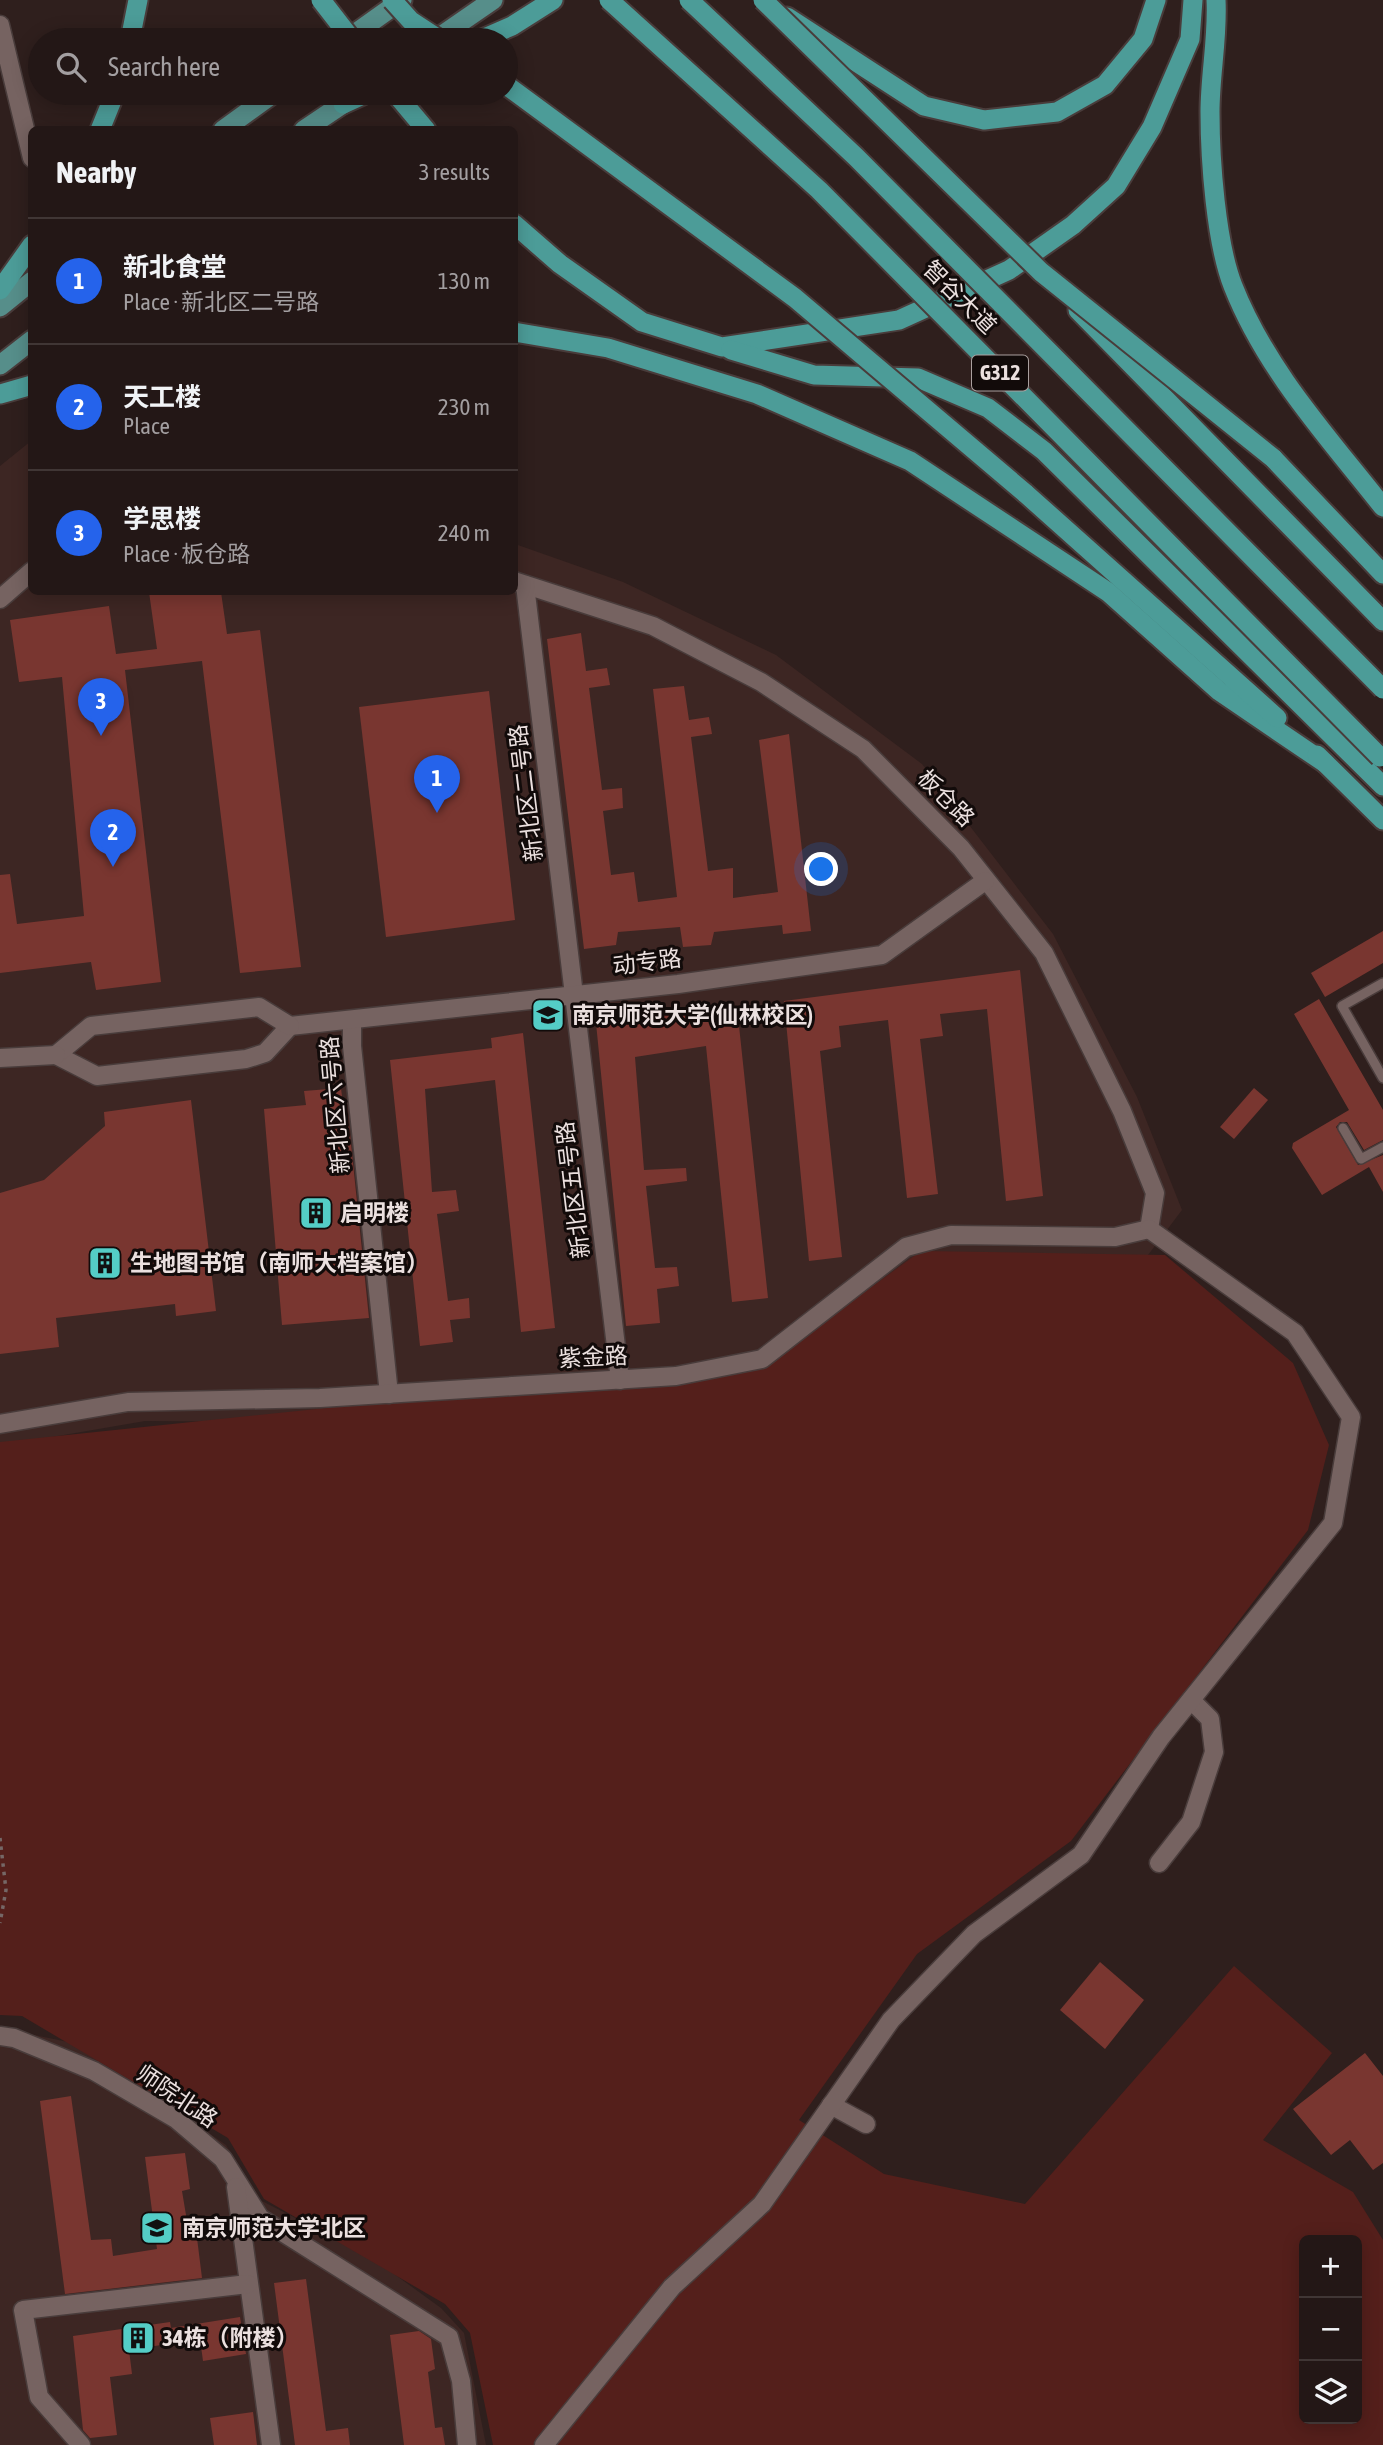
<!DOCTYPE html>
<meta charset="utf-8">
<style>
:root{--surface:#231716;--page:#2b201f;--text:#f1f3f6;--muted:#a39fa1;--line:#403635;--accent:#2563eb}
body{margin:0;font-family:"Asap Condensed","Noto Sans SC",sans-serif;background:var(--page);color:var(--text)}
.controls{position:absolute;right:21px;bottom:21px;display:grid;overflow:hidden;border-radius:10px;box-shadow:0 4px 18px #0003}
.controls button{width:63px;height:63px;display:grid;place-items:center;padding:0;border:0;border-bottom:2px solid var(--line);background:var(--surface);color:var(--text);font:35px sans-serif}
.you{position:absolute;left:822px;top:870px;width:24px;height:24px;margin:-18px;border:5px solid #fff;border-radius:50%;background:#1a73e8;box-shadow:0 0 0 10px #1a73e833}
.badge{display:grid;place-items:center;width:46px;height:46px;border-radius:50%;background:var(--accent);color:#fff;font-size:23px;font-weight:700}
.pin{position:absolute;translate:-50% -58px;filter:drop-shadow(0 2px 4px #0008)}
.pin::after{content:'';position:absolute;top:37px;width:24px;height:21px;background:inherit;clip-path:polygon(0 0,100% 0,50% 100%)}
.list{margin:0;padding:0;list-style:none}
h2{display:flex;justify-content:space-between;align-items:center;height:91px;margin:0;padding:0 28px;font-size:30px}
h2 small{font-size:23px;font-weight:400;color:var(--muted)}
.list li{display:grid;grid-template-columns:46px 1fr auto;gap:21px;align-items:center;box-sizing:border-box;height:126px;padding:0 28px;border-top:2px solid var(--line)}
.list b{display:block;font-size:26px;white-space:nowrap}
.list p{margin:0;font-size:23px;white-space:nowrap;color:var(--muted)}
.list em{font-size:23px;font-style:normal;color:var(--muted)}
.icon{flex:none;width:38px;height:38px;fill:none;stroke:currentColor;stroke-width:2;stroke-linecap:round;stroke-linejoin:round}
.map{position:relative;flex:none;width:1383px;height:2445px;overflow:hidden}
.search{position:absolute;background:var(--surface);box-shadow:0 4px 18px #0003;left:28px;top:28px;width:490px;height:77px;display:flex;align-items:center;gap:18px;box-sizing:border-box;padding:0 24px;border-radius:38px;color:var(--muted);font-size:26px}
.panel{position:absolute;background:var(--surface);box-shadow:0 4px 18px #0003;left:28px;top:126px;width:490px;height:469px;border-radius:10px}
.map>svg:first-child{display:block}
.built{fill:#3d2623}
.green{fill:#541f1b;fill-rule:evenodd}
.building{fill:#793630}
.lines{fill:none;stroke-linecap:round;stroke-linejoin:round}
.service-casing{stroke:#493c3b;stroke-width:12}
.minor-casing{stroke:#493c3b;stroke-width:21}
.primary-casing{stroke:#493c3b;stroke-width:23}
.trunk-casing{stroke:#493c3b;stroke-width:23}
.path{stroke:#756766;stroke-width:3.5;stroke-dasharray:3.5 5;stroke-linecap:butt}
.service{stroke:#766361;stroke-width:9}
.minor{stroke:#766361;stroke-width:18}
.primary{stroke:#568e8a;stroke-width:19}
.trunk{stroke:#4c9c98;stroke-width:19}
.trunk-bridge-casing{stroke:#493c3b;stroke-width:23;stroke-linecap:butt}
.trunk-bridge{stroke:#4c9c98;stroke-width:19}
.labels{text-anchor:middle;stroke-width:6;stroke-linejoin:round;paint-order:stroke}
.shield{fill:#120b0a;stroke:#aaa09f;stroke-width:2}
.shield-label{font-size:21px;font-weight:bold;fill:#ebe0df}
.street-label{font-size:23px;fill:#ebe0df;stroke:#120b0a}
.poi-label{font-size:23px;font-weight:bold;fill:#ebe0df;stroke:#120b0a;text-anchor:start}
</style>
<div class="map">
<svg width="1383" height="2445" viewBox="0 0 1383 2445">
<rect width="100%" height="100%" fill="#2f1f1d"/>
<g class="built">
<polygon points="31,441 32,592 514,592 515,544 623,582 776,655 922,764 1053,934 1137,1097 1182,1210 1142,1263 774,1389 445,1423 145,1421 0,1446 0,466"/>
<polygon points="0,2028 83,2045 226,2145 260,2200 368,2255 441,2308 464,2333 486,2445 0,2445"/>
</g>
<path class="green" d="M921 1251 1165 1255 1293 1363 1329 1445 1308 1530 1071 1841 917 1954 799 2120 884 2174 1025 2204 1234 1966 1332 2053 1263 2140 1353 2192 1383 2240V2445H493L470 2333 445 2304 264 2199 228 2138 22 2016 0 2015V1442L768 1362ZM1304 2240H1357V2419H1304Z"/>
<g class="building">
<polygon points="149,592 221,592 227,634 260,630 301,967 240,973 202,661 125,670 161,982 96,990 91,962 0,973 0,875 10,874 17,924 84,916 62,677 19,682 10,620 109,606 116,654 157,649"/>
<polygon points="581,633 586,671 607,668 610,685 589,688 602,790 622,788 623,808 603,811 611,875 634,872 638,902 677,897 653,689 684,686 689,720 709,717 712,734 691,737 708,871 733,868 733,898 778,892 759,740 789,734 811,931 783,934 782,925 714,932 711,945 683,947 680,927 618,932 616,945 584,949 547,639"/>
<polygon points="489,691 515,920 386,937 359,707"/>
<polygon points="1383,931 1383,963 1325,997 1311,973"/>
<polygon points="1020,970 1043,1196 1006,1201 987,1009 940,1014 943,1036 920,1039 938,1194 907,1198 888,1020 839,1026 841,1047 820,1051 842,1257 809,1261 784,1001"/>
<polygon points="1319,999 1383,1110 1383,1140 1364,1150 1347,1122 1340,1122 1336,1127 1358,1165 1383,1155 1383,1192 1369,1167 1322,1195 1292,1148 1293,1143 1349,1110 1294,1014"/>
<polygon points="737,1007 768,1298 732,1302 706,1046 635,1057 644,1170 686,1168 687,1181 646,1186 655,1268 677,1267 679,1286 657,1289 660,1323 626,1326 596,1023"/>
<polygon points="523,1033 555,1328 521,1332 495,1080 425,1089 432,1192 456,1190 459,1211 437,1214 448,1301 469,1298 470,1318 450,1320 453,1342 420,1346 390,1060 492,1048 491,1038"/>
<polygon points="341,1088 343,1105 347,1105 369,1318 282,1325 264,1109 306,1105 304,1091"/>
<polygon points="1254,1088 1268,1100 1234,1139 1220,1127"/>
<polygon points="191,1100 216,1311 176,1316 175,1304 56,1318 59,1347 0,1354 0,1193 44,1180 105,1126 104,1112"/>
<polygon points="1100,1962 1144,2000 1105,2049 1060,2010"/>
<polygon points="1365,2053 1383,2076 1383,2163 1373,2170 1350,2140 1331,2155 1293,2109"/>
<polygon points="71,2096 91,2240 111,2239 113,2256 157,2249 145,2157 185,2153 190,2189 182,2191 190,2239 197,2238 202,2278 65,2294 40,2101"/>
<polygon points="306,2279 326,2431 348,2428 350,2445 295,2445 274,2283"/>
<polygon points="240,2317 246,2354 203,2361 200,2339 129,2350 132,2374 110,2377 117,2435 90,2438 83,2430 73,2336 170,2322 171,2328"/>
<polygon points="419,2331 431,2339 435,2369 428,2372 435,2428 442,2427 445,2445 404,2445 390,2335"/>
<polygon points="253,2412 257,2445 214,2445 210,2418"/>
</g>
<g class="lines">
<defs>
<g id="service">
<polyline points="1383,983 1342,1006 1383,1078"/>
<polyline points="1343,1128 1361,1159 1383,1147"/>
</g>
<g id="minor">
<polyline points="0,25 32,158"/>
<polyline points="514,581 653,626 761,682 863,749 961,848 1044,953 1122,1111 1155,1193 1149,1229"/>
<polyline points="525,585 620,1380"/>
<polyline points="0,599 32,571"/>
<polyline points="352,1021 352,1046 389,1394"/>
<polyline points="290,1026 678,984 882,955 985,881"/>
<polyline points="56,1055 97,1076 246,1059 265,1053 290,1026"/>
<polyline points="56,1055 91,1026 259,1007 290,1026"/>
<polyline points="0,1058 56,1055"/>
<polyline points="0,1424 128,1402 320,1398 676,1376 762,1359 906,1247 951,1235 1115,1237 1149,1229"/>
<polyline points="1159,1863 1191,1822 1214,1752 1210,1719 1191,1700"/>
<polyline points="0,2036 14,2038 94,2071 176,2119 223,2159 260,2218 449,2337 461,2381 467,2445"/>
<polyline points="831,2105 866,2124"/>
<polyline points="236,2187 271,2445"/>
<polyline points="81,2445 39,2397 23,2310 248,2284"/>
<polyline points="544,2445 672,2287 762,2204 891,2020 974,1934 1081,1855 1161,1737 1333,1523 1351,1417 1295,1333 1149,1229"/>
</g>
<g id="primary">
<polyline points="346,40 402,0"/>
<polyline points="435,40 493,0"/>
<polyline points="223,130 274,93"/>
<polyline points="304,130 356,95"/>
<polyline points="0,307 32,281"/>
<polyline points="0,365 32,340"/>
</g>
<g id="trunk">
<path d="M1216 0C1218 38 1210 74 1210 112 1210 160 1216 243 1233 286 1266 370 1328 437 1383 507"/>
<polyline points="787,17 924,106 984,120 1057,112 1105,85 1143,39 1156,0"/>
<polyline points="130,40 138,0"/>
<polyline points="480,40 512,26 553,0"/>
<polyline points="395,93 426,130"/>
<polyline points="343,104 367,93"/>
<polyline points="100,130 115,93"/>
<polyline points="514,224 560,264 642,322 722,347 899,320 1009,270 1073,225 1116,186 1152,127 1190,39 1193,0"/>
<polyline points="0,290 32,245"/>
<polyline points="1078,310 1383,621"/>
<polyline points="514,332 608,348 757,394 910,461 1108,592 1219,691 1325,763"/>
<polyline points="731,350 814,375 918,378 988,408 1044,451 1383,786"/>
<polyline points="0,394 32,385"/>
<polyline points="1273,458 1383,574"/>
<polyline points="1025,493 1277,718"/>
<polyline points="1317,755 1383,820"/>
</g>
</defs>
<use href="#service" class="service-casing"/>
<use href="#minor" class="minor-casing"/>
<use href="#primary" class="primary-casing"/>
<use href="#trunk" class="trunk-casing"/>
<polyline class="path" points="0,1838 6,1890 0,1923"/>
<use href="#service" class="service"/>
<use href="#minor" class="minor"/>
<use href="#primary" class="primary"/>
<use href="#trunk" class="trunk"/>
<defs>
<g id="trunk-bridge">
<polyline points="321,0 352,40"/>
<polyline points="392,0 411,21 440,40"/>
<polyline points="609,0 819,190 1380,757"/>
<polyline points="689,0 856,157 1383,689"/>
<polyline points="763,0 1041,272 1273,458"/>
<polyline points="506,85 795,298 1025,493"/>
</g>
</defs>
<use href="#trunk-bridge" class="trunk-bridge-casing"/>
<use href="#trunk-bridge" class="trunk-bridge"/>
</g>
<defs>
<symbol id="university-square" viewBox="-11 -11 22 22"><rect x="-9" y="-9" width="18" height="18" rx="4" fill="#54cdc6" stroke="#120b0a"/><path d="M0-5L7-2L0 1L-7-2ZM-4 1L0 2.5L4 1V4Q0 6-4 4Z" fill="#111"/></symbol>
<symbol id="building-square" viewBox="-11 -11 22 22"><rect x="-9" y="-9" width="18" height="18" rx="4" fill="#54cdc6" stroke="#120b0a"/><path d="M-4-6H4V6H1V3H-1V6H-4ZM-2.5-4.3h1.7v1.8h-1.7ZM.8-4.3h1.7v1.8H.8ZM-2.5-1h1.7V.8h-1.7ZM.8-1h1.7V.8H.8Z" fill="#111"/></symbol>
</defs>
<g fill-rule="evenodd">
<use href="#university-square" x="529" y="996" width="38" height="38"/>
<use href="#building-square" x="297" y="1194" width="38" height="38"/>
<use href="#building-square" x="86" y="1244" width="38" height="38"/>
<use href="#university-square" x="138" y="2209" width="38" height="38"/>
<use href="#building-square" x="119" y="2319" width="38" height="38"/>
</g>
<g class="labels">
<rect class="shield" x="972" y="355.5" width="56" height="35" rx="5"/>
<g class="shield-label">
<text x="1000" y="380">G312</text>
</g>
<g class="street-label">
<text transform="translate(960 297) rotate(45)" y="8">智谷大道</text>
<text transform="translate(526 793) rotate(-97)" y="8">新北区二号路</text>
<text transform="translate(946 798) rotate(45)" y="8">板仓路</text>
<text transform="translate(647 962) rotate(-7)" y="8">动专路</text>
<text transform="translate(335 1105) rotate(-95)" y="8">新北区六号路</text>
<text transform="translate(573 1190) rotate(-97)" y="8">新北区五号路</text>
<text transform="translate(593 1357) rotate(-3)" y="8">紫金路</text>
<text transform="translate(177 2096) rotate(34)" y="8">师院北路</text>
</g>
<g class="poi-label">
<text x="572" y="1023">南京师范大学(仙林校区)</text>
<text x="340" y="1221">启明楼</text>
<text x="130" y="1271">生地图书馆（南师大档案馆）</text>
<text x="182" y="2236">南京师范大学北区</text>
<text x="162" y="2346">34栋（附楼）</text>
</g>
</g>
</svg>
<div class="controls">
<button>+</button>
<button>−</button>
<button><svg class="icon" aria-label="layers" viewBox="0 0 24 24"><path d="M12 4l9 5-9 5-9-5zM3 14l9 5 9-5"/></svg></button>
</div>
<div class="you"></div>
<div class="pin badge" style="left:437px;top:813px">1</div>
<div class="pin badge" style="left:113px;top:867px">2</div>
<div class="pin badge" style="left:101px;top:736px">3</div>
<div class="search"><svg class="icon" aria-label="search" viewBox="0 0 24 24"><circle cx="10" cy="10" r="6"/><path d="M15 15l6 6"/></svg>Search here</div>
<section class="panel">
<h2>Nearby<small>3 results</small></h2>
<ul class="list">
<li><span class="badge">1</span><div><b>新北食堂</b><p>Place · 新北区二号路</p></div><em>130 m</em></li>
<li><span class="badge">2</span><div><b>天工楼</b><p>Place</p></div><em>230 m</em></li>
<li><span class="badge">3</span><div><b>学思楼</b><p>Place · 板仓路</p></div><em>240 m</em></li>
</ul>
</section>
</div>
